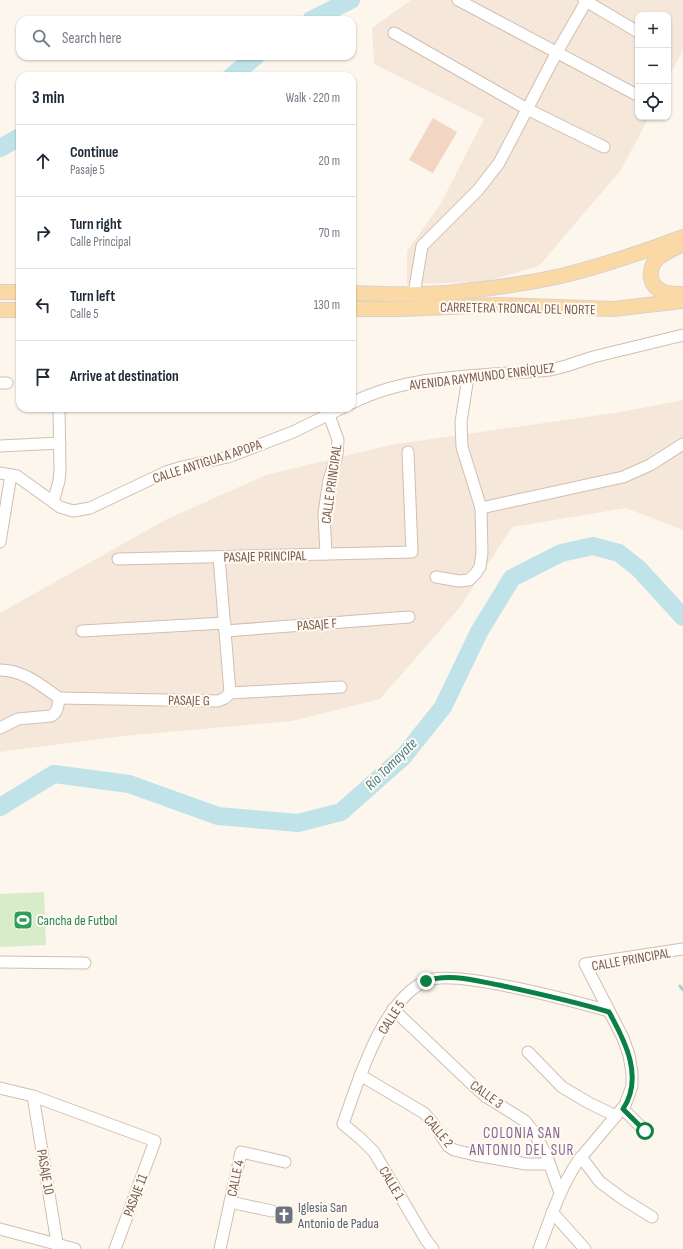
<!DOCTYPE html>
<meta charset="utf-8">
<style>
:root{--surface:#fff;--page:#f6f6f7;--text:#1f2937;--muted:#747a83;--line:#e0e1e3}
body{margin:0;font-family:"Sofia Sans Condensed",sans-serif;background:var(--page);color:var(--text)}
.controls{position:absolute;right:12px;top:12px;display:grid;overflow:hidden;border-radius:8px;box-shadow:0 1px 3px #0004}
.controls button{width:36px;height:36px;display:grid;place-items:center;padding:0;border:0;border-bottom:1px solid var(--line);background:var(--surface);color:var(--text);font:20px sans-serif}
.stop{position:absolute;width:12px;height:12px;margin:-9px;border:3px solid #0b8043;border-radius:50%;background:#fff}
.stop.end{background:#0b8043;border-color:#fff;box-shadow:0 1px 4px #0008}
.list{margin:0;padding:0;list-style:none}
h2{display:flex;justify-content:space-between;align-items:center;height:52px;margin:0;padding:0 16px;font-size:17px}
h2 small{font-size:13px;font-weight:400;color:var(--muted)}
.list li{display:grid;grid-template-columns:26px 1fr auto;gap:12px;align-items:center;box-sizing:border-box;height:72px;padding:0 16px;border-top:1px solid var(--line)}
.list b{display:block;font-size:15px;white-space:nowrap}
.list p{margin:0;font-size:13px;white-space:nowrap;color:var(--muted)}
.list em{font-size:13px;font-style:normal;color:var(--muted)}
.icon{flex:none;width:22px;height:22px;fill:none;stroke:currentColor;stroke-width:2;stroke-linecap:round;stroke-linejoin:round}
.map{position:relative;flex:none;width:683px;height:1249px;overflow:hidden}
.search{position:absolute;background:var(--surface);box-shadow:0 1px 3px #0004;left:16px;top:16px;width:340px;height:44px;display:flex;align-items:center;gap:10px;box-sizing:border-box;padding:0 14px;border-radius:12px;color:var(--muted);font-size:15px}
.panel{position:absolute;background:var(--surface);box-shadow:0 1px 3px #0004;left:16px;top:72px;width:340px;height:340px;border-radius:12px}
.map>svg:first-child{display:block}
.residential{fill:#f5e8da}
.pitch{fill:#d8ecc9}
.lines{fill:none;stroke-linecap:round;stroke-linejoin:round}
.stream{stroke:#a5d3da;stroke-width:3}
.river{stroke:#bfe3e8;stroke-width:18}
.building{fill:#f3d5c3}
.minor-casing{stroke:#d1beb0;stroke-width:13}
.major-casing{stroke:#dad1cd;stroke-width:16}
.minor{stroke:#fff;stroke-width:11}
.major{stroke:#fbd9a5;stroke-width:14}
.route{stroke:#0b8043;stroke-width:5}
.labels{text-anchor:middle;stroke-width:4;stroke-linejoin:round;paint-order:stroke}
.street-label{font-size:14px;fill:#7a5c4d;stroke:#fffaf3}
.leisure-label{font-size:14px;fill:#27864d;stroke:#fffaf3;text-anchor:start}
.worship-label{font-size:14px;fill:#5b616d;stroke:#fffaf3;text-anchor:start}
.water-label{font-size:15px;font-style:italic;fill:#437c86;stroke:#fffaf3}
.neighbourhood-label{font-size:15px;letter-spacing:1px;fill:#846695;stroke:#fffaf3}
</style>
<div class="map">
<svg width="683" height="1249" viewBox="0 0 683 1249">
<rect width="100%" height="100%" fill="#fdf6ec"/>
<g class="residential">
<polygon points="411,0 683,0 683,50 668,79 668,15 638,15 638,117 649,117 621,170 539,266 484,282 407,284 407,251 440,205 484,119 374,64 372,28"/>
<polygon points="683,400 683,530 626,508 512,527 461,606 380,699 292,721 123,736 0,752 0,613 167,519 266,475 390,445 621,412"/>
</g>
<polygon class="pitch" points="44,892 46,945 0,947 0,894"/>
<g class="lines">
<polyline class="stream" points="680,986 683,990"/>
<g class="river">
<polyline points="311,20 351,0"/>
<polyline points="232,76 256,56"/>
<polyline points="0,148 20,137"/>
<polyline points="0,807 54,774 129,784 218,816 298,823 341,812 403,757 443,707 479,632 512,578 561,553 593,546 619,553 639,569 683,617"/>
</g>
</g>
<polygon class="building" points="433,118 457,132 433,173 409,160"/>
<g class="lines">
<defs>
<g id="minor">
<polyline points="458,0 635,94"/>
<polyline points="584,0 638,32"/>
<polyline points="394,33 527,109 604,147"/>
<polyline points="414,294 422,246 478,190 499,163 557,52 587,0"/>
<polyline points="0,383 7,383"/>
<path d="M352 403C410 373 486 376 550 370L566 366 593 357 683 335"/>
<polyline points="0,446 60,443"/>
<polyline points="0,473 17,476 60,507 73,511 90,508 166,472 182,467 228,457 293,432 342,408"/>
<polyline points="53,502 59,481 60,470 59,408"/>
<polyline points="481,508 623,477 650,465 683,444"/>
<polyline points="0,542 11,475"/>
<polyline points="326,554 324,513 329,480 337,455 338,440 329,415"/>
<polyline points="219,557 230,693"/>
<polyline points="118,559 412,552 408,452"/>
<polyline points="436,577 459,581 469,580 476,573 480,567 482,553 481,508 462,447 461,422 468,377"/>
<polyline points="82,631 225,623"/>
<polyline points="225,631 409,617"/>
<path d="M0 670C23 670 41 685 59 698"/>
<polyline points="59,698 218,701 225,698 230,693 341,687"/>
<path d="M0 728 18 719 51 716C58 712 58 706 59 698"/>
<polyline points="0,962 85,963"/>
<polyline points="393,1009 476,1088 485,1096 525,1121 533,1131 546,1154 560,1193"/>
<polyline points="528,1052 562,1087 589,1103 616,1116"/>
<polyline points="360,1075 424,1113 432,1122 448,1146 454,1150 475,1155 526,1164 549,1164"/>
<polyline points="0,1088 33,1096 155,1141 115,1249"/>
<polyline points="33,1096 58,1249"/>
<polyline points="623,1109 645,1131"/>
<polyline points="581,1157 600,1182 623,1199 652,1217"/>
<polyline points="230,1202 272,1211"/>
<polyline points="552,1212 585,1249"/>
<polyline points="0,1229 75,1249"/>
<polyline points="220,1249 241,1152 285,1162"/>
<path d="M433 1249 426 1240 374 1152 361 1139 343 1124C358 1082 382 1000 426 981 453 968 576 1002 609 1011"/>
<path d="M539 1249C550 1219 560 1188 578 1161L625 1105 632 1086V1073L629 1055 623 1038 585 964 683 949"/>
</g>
<g id="major">
<path d="M679 246C672 250 663 253 657 259 647 270 649 287 664 292 670 294 677 294 683 294"/>
<polyline points="0,292 20,292"/>
<path d="M352 293C389 294 428 296 465 291 497 288 529 283 561 276 602 266 643 252 683 237"/>
<polyline points="352,309 403,309 497,305 613,309 683,301"/>
<polyline points="0,310 20,310"/>
</g>
</defs>
<use href="#minor" class="minor-casing"/>
<use href="#major" class="major-casing"/>
<use href="#minor" class="minor"/>
<use href="#major" class="major"/>
</g>
<g class="lines">
<path class="route" d="M426 981C449 973 476 981 499 985 536 993 573 1001 609 1012 625 1041 644 1077 623 1109L645 1131"/>
</g>
<defs>
<symbol id="stadium-square" viewBox="-11 -11 22 22"><rect x="-9" y="-9" width="18" height="18" rx="4" fill="#2e9e5b" stroke="#fffaf3"/><path d="M0-5a6.5 5 0 1 0 0 10a6.5 5 0 1 0 0-10ZM-3.5-1.8h7v3.6h-7Z" fill="#fff"/></symbol>
<symbol id="church-square" viewBox="-11 -11 22 22"><rect x="-9" y="-9" width="18" height="18" rx="4" fill="#6b7280" stroke="#fffaf3"/><path d="M-1.2-6h2.4v3.5h3.3v2.4h-3.3V6h-2.4V-.1h-3.3v-2.4h3.3Z" fill="#fff"/></symbol>
</defs>
<g fill-rule="evenodd">
<use href="#stadium-square" x="12" y="909" width="22" height="22"/>
<use href="#church-square" x="273" y="1204" width="22" height="22"/>
</g>
<g class="labels">
<g class="street-label">
<text transform="translate(518 308) rotate(1)" y="5">CARRETERA TRONCAL DEL NORTE</text>
<text transform="translate(482 376) rotate(-7)" y="5">AVENIDA RAYMUNDO ENRÍQUEZ</text>
<text transform="translate(207 461) rotate(-18)" y="5">CALLE ANTIGUA A APOPA</text>
<text transform="translate(331 484) rotate(-82)" y="5">CALLE PRINCIPAL</text>
<text transform="translate(265 556) rotate(-1)" y="5">PASAJE PRINCIPAL</text>
<text transform="translate(317 624) rotate(-4)" y="5">PASAJE F</text>
<text transform="translate(189 700) rotate(1)" y="5">PASAJE G</text>
<text transform="translate(631 959) rotate(-10)" y="5">CALLE PRINCIPAL</text>
<text transform="translate(391 1017) rotate(-57)" y="5">CALLE 5</text>
<text transform="translate(487 1094) rotate(36)" y="5">CALLE 3</text>
<text transform="translate(439 1131) rotate(50)" y="5">CALLE 2</text>
<text transform="translate(46 1172) rotate(80)" y="5">PASAJE 10</text>
<text transform="translate(235 1178) rotate(-78)" y="5">CALLE 4</text>
<text transform="translate(392 1183) rotate(59)" y="5">CALLE 1</text>
<text transform="translate(135 1195) rotate(-69)" y="5">PASAJE 11</text>
</g>
<g class="leisure-label">
<text x="37" y="925">Cancha de Futbol</text>
</g>
<g class="worship-label">
<text x="298" y="1212">Iglesia San<tspan x="298" dy="16">Antonio de Padua</tspan></text>
</g>
<g class="water-label">
<text transform="translate(391 764) rotate(-45)" y="5">Río Tomayate</text>
</g>
<g class="neighbourhood-label">
<text x="522" y="1138">COLONIA SAN<tspan x="522" dy="17">ANTONIO DEL SUR</tspan></text>
</g>
</g>
</svg>
<div class="controls">
<button>+</button>
<button>−</button>
<button><svg class="icon" aria-label="locate" viewBox="0 0 24 24"><circle cx="12" cy="12" r="6"/><path d="M12 2v4M12 18v4M2 12h4M18 12h4"/></svg></button>
</div>
<div class="stop" style="left:645px;top:1131px"></div>
<div class="stop end" style="left:426px;top:981px"></div>
<div class="search"><svg class="icon" aria-label="search" viewBox="0 0 24 24"><circle cx="10" cy="10" r="6"/><path d="M15 15l6 6"/></svg>Search here</div>
<section class="panel">
<h2>3 min<small>Walk · 220 m</small></h2>
<ul class="list">
<li><svg class="icon" aria-label="ahead" viewBox="0 0 24 24"><path d="M12 20V5M6 11l6-6 6 6"/></svg><div><b>Continue</b><p>Pasaje 5</p></div><em>20 m</em></li>
<li><svg class="icon" aria-label="right" viewBox="0 0 24 24"><path d="M7 20v-9h11M14 6l5 5-5 5"/></svg><div><b>Turn right</b><p>Calle Principal</p></div><em>70 m</em></li>
<li><svg class="icon" aria-label="left" viewBox="0 0 24 24"><path d="M17 20v-9H6M10 6l-5 5 5 5"/></svg><div><b>Turn left</b><p>Calle 5</p></div><em>130 m</em></li>
<li><svg class="icon" aria-label="arrive" viewBox="0 0 24 24"><path d="M6 21V4h12l-3 4 3 4H6"/></svg><div><b>Arrive at destination</b></div></li>
</ul>
</section>
</div>
